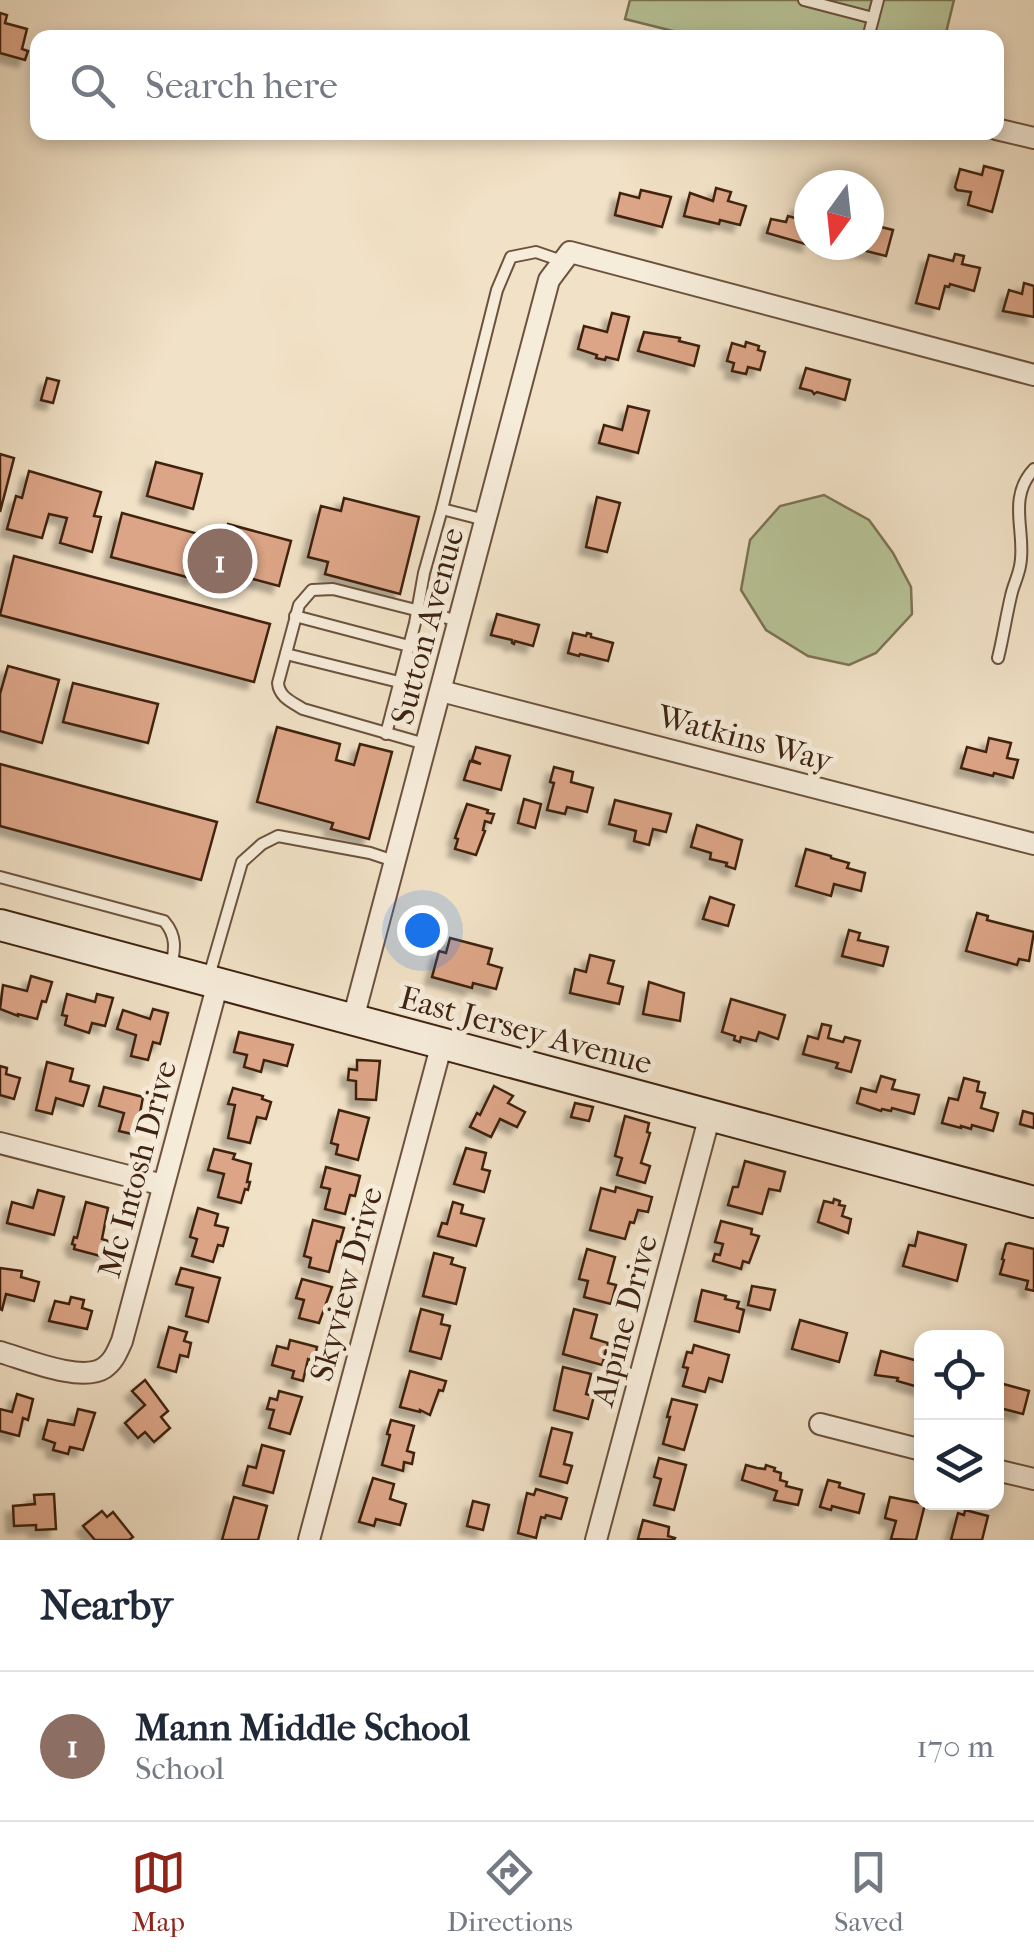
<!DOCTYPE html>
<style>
:root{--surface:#fff;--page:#f2f2f3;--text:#1f2937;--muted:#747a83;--line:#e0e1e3;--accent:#8f2418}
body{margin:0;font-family:"IM FELL French Canon",serif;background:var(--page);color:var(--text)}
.controls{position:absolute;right:30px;bottom:30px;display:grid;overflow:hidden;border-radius:20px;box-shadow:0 5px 15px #0003}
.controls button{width:90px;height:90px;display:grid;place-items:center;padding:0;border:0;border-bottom:2px solid var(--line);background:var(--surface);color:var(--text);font:50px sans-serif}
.compass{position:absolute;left:794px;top:170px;width:90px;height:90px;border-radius:50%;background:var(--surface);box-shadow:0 5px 15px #0003;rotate:195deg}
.you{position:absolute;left:422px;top:930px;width:35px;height:35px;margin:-25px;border:8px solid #fff;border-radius:50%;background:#1a73e8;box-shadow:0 0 0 15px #1a73e833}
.badge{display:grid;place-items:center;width:65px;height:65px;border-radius:50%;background:var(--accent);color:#fff;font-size:32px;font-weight:700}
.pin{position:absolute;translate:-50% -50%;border:5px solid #fff;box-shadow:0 2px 10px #0006}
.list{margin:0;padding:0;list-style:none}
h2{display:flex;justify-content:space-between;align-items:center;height:130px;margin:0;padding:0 40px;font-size:42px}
h2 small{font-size:32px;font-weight:400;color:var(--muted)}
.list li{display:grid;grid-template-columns:65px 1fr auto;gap:30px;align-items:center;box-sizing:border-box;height:150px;padding:0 40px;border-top:2px solid var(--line)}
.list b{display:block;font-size:38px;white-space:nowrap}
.list p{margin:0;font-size:32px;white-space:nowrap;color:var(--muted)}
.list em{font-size:32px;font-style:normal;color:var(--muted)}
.icon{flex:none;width:55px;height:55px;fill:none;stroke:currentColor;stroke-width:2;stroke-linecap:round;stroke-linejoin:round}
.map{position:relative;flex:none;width:1034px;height:1540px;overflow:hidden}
.search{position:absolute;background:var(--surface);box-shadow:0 5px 15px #0003;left:30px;right:30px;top:30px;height:110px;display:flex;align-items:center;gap:25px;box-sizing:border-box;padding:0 35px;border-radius:20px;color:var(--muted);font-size:38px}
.sheet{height:280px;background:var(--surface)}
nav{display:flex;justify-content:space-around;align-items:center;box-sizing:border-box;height:140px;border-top:2px solid var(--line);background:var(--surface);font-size:28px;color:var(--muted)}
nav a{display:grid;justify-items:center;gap:5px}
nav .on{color:var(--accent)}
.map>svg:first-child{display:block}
.green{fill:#b7c397;stroke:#7b7354;stroke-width:2.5}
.building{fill:#dca587;stroke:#3f2311;stroke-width:2.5;filter:url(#shadow)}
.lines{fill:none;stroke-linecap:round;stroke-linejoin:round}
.lane-casing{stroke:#6c523e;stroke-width:14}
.street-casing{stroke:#6c523e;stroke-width:24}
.secondary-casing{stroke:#3f2311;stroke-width:34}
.lane{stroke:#f6ecda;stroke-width:10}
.street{stroke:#f6ecda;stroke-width:20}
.secondary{stroke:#f6ecda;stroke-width:30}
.labels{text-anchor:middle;stroke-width:10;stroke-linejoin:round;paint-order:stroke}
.street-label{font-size:32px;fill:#3f2311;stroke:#f6ecda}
</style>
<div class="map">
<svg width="1034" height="1540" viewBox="0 0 1034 1540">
<defs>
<filter id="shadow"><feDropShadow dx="-7" dy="7" stdDeviation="2.5" flood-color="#0004"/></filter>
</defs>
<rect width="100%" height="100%" fill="#f1e1c6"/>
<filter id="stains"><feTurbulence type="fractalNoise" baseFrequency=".002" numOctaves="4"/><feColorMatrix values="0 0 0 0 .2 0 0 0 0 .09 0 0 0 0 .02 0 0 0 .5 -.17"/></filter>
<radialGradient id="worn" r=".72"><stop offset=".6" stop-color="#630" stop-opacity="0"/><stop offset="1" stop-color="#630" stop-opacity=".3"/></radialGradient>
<g class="green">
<polygon points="630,0 954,0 945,37 697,37 625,19"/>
<polygon points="824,495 869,520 893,553 911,587 912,614 876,653 849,665 808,656 766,630 741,590 750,540 780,506"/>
</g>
<g class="building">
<polygon points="0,13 7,15 5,23 27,29 22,49 28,51 25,60 0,53"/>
<polygon points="984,166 1003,171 992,212 968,205 971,192 957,190 955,187 960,169 982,175"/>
<polygon points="716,188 731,192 728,201 746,206 740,225 720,220 719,224 684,216 690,193 713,201"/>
<polygon points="641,190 671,197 662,227 615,215 620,193 639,198"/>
<polygon points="799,204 809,206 809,245 767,233 771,219 786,222 788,216 795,218"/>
<polygon points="869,224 893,230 886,256 854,248 845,246 844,249 835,247 836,245 869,245"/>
<polygon points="955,254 964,256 962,264 980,268 974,291 950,284 949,287 945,286 939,309 916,303 929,255 953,261"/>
<polygon points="1024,283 1034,286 1034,317 1003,311 1009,290 1022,294"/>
<polygon points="612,313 629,317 618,360 606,357 605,360 596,358 597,355 578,349 584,326 607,332"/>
<polygon points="644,332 680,338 679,341 699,346 694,366 638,351"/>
<polygon points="746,342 759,346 758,350 765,352 760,370 748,367 746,374 732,371 734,363 727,361 732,343 745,347"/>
<polygon points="806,368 850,380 845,400 817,392 814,394 812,391 800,388"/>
<polygon points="47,378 59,381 53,403 41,400"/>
<polygon points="628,406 649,411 638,453 599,443 604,425 622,430"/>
<polygon points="0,454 14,458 0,512"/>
<polygon points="156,462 202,474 193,509 147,496"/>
<polygon points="29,471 101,492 94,516 101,517 92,552 60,543 67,518 49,514 42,538 7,529 16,496 22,498"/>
<polygon points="597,497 620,503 607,552 586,547"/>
<polygon points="344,498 419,517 400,594 325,574 328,562 308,557 321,506 341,511"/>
<polygon points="122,513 206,536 194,579 111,557"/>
<polygon points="228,524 291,541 279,586 216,569"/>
<polygon points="14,556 270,624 254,682 0,615"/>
<polygon points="497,614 539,625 533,646 515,641 514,644 512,643 512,640 491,635"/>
<polygon points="573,633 586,636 587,633 591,634 591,637 613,643 608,661 580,654 579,656 568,653"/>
<polygon points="8,666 59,680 42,743 0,731 0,694"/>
<polygon points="73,683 158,704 148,743 63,722"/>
<polygon points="277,727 340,744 336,760 354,765 360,744 392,752 369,839 331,829 333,823 257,802"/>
<polygon points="989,738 1011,743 1007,758 1018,760 1013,778 994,773 993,776 961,768 967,747 986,752"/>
<polygon points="476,747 510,756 501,790 464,780 470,761 481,764 472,760"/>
<polygon points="0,764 217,822 201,880 0,826"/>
<polygon points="554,767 573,772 571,782 593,788 587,812 567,807 565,814 547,810 554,783 550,782"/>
<polygon points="524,799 541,804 535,828 518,823"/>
<polygon points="615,800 671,814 666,832 653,829 649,845 634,841 636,831 609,824"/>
<polygon points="467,804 488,810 487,813 494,814 491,823 485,821 483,830 485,831 476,855 455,849 458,839 455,838"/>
<polygon points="697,825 742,840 735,869 726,866 727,863 710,859 711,853 691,847"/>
<polygon points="806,849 831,856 831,858 849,863 847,868 865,873 861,891 834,884 831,896 796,886"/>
<polygon points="710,897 734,905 728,926 703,919"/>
<polygon points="977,913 988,916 987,920 1034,932 1029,961 1019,959 1017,965 966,951"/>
<polygon points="849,930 860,933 858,940 888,947 883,966 842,956"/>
<polygon points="450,938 492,949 488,964 502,968 496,989 473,983 472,988 432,977 439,951 446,953"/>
<polygon points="590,955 614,961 608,983 623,987 619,1004 570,993 575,969 586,972"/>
<polygon points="31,976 52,982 46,1002 42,1001 37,1019 18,1014 18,1016 0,1009 3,985 27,991"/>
<polygon points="649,982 684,993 680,1021 643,1014"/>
<polygon points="67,994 95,1002 97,994 113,998 105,1026 92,1023 89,1033 65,1025 67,1016 62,1015"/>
<polygon points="731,999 785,1015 778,1039 759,1032 756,1041 741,1037 740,1042 734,1040 735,1036 722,1032"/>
<polygon points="153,1009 168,1013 160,1044 153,1042 148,1060 131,1056 136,1035 117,1029 123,1010 150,1019"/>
<polygon points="822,1024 831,1026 828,1038 843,1042 845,1037 860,1041 851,1072 836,1068 838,1063 803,1054 808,1036 818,1039"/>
<polygon points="239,1032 293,1045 287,1066 264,1060 261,1072 244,1067 247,1055 234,1052"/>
<polygon points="357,1060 380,1061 376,1100 356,1099 356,1081 348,1080 349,1069 357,1070"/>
<polygon points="47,1062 73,1069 70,1081 89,1086 83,1106 56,1098 52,1114 36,1110"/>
<polygon points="0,1066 7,1068 6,1074 20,1078 14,1099 0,1095"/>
<polygon points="881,1076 895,1080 892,1089 919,1095 914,1114 892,1108 891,1111 882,1109 881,1111 857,1103 861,1088 876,1092"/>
<polygon points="964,1078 979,1082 977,1091 985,1093 981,1108 998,1113 993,1131 972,1125 971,1129 961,1126 961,1128 942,1123 949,1098 958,1100"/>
<polygon points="494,1086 513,1096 508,1103 525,1112 517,1127 500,1119 491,1137 470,1127 477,1113 480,1115"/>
<polygon points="104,1087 143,1097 136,1135 119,1131 124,1113 99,1106"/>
<polygon points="233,1088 263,1096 262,1099 271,1102 266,1119 257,1117 250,1143 228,1138 235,1105 228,1104"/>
<polygon points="575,1103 593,1107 589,1121 571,1117"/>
<polygon points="339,1110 369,1118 358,1160 336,1154 338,1145 331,1143"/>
<polygon points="1023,1111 1034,1114 1034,1128 1020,1124"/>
<polygon points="625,1116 649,1123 647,1132 650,1133 641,1163 650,1166 645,1183 617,1175 622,1158 615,1156"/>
<polygon points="466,1148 486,1153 482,1169 490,1171 484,1192 454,1184"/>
<polygon points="214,1149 235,1154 233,1159 251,1164 247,1182 250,1182 248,1190 245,1189 241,1203 218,1197 224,1174 208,1170"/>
<polygon points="745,1161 785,1172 780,1191 769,1189 762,1214 728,1205 733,1187 738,1187"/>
<polygon points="326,1167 360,1176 355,1196 350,1195 345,1214 325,1209 330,1189 321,1187"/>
<polygon points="616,1187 652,1197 648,1212 638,1210 634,1223 630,1222 625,1239 590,1230 601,1188 615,1192"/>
<polygon points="38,1190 64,1197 54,1235 7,1223 12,1202 33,1208"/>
<polygon points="834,1199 840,1201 839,1205 845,1206 842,1216 851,1219 848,1233 818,1222 824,1201 833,1203"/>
<polygon points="86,1202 108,1208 102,1239 108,1241 104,1257 74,1249 75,1245 72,1244 74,1237 77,1238"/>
<polygon points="453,1202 463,1205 461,1213 484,1219 476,1246 438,1236 442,1223 447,1224"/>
<polygon points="198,1208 218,1214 215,1225 228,1228 223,1246 218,1245 213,1262 192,1256 197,1239 190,1237"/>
<polygon points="313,1220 344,1228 340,1242 337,1241 329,1272 309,1267 311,1258 304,1256"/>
<polygon points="721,1221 752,1229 751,1234 759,1236 749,1263 743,1261 741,1269 713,1261 715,1254 720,1255 723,1244 715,1242"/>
<polygon points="918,1232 966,1245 957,1281 903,1266 909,1245 915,1246"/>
<polygon points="1009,1243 1034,1249 1034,1291 1026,1289 1028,1281 1000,1274 1004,1260 1002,1259 1006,1244"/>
<polygon points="587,1249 615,1257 608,1283 616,1285 611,1304 584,1297 588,1281 579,1279"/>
<polygon points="434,1253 453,1258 451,1264 465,1268 456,1304 423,1296"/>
<polygon points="0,1268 22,1271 21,1277 39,1282 34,1301 6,1294 2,1310 0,1309"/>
<polygon points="181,1268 220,1278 208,1322 186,1316 193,1288 176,1284"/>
<polygon points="302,1279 332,1287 319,1323 299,1318 304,1300 296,1298"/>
<polygon points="752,1286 775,1290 770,1310 748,1305"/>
<polygon points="702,1290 726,1296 725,1299 739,1302 737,1308 744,1310 739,1332 695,1321"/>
<polygon points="71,1297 84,1300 82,1308 92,1311 87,1329 49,1321 55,1301 69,1304"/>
<polygon points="421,1309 443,1315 441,1324 450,1326 441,1359 410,1351"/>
<polygon points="574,1309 597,1315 591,1338 608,1343 602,1365 563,1354"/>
<polygon points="800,1320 847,1333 839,1362 792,1349"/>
<polygon points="169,1327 187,1332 184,1341 191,1343 188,1357 180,1355 176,1372 158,1367"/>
<polygon points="290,1340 317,1347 314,1361 308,1359 303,1381 292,1378 294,1371 272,1365 277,1346 288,1349"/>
<polygon points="694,1345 729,1355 722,1382 709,1378 705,1392 683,1386 688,1368 683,1367 687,1352 692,1353"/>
<polygon points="881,1351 922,1362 922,1388 897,1381 898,1378 875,1375"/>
<polygon points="563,1367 591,1374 586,1394 594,1396 588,1419 554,1410"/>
<polygon points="410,1371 446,1381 443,1391 439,1390 430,1415 420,1410 420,1412 400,1407"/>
<polygon points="145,1380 168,1411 161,1417 170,1428 154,1442 145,1432 138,1438 125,1423 145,1405 132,1391"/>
<polygon points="996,1382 1029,1391 1023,1414 996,1407"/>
<polygon points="279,1391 302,1397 290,1434 269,1428 274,1410 267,1409 270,1398 277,1400"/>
<polygon points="17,1394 33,1399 28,1420 23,1418 19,1436 0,1431 0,1409 12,1412"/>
<polygon points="672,1399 697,1405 684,1450 663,1444 670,1417 667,1417"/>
<polygon points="78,1409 95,1413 83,1450 70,1447 68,1454 53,1450 55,1443 43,1439 48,1420 74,1425"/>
<polygon points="391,1420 414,1426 407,1451 414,1453 412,1464 404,1462 403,1471 382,1465 390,1435 387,1434"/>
<polygon points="552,1428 572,1433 564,1464 572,1466 567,1483 540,1476"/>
<polygon points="262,1445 284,1451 273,1493 243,1485 248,1466 256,1468"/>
<polygon points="659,1458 686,1465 674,1510 654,1505 661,1479 654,1477"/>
<polygon points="746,1465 757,1468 765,1469 766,1465 775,1468 774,1471 781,1473 780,1480 787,1482 786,1486 802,1490 798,1505 774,1500 777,1491 742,1480"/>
<polygon points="373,1478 394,1484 390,1499 406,1504 400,1525 376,1519 374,1526 359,1522"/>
<polygon points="828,1480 840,1483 839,1487 864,1494 859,1513 832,1506 831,1510 820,1507"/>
<polygon points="536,1489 567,1498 561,1519 546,1515 545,1518 541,1517 536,1538 518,1533 527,1493 534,1495"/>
<polygon points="54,1494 56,1529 36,1530 36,1525 14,1526 13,1506 35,1504 34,1495"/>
<polygon points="234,1497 267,1506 258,1540 222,1540"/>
<polygon points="890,1497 925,1504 916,1540 891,1539 896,1521 885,1518"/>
<polygon points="473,1501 489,1505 483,1530 467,1526"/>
<polygon points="965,1510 988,1516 982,1540 951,1540 958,1513 964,1515"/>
<polygon points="102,1511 107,1517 113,1512 133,1537 129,1540 95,1540 83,1526"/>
<polygon points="643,1520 669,1527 668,1536 675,1538 674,1540 638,1539"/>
</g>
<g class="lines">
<defs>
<g id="lane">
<polyline points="804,0 873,18"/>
<polyline points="868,38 878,0"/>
<polyline points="442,509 485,520"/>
<polyline points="295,616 409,646"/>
<polyline points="286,654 399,682"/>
<path d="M998 658C1003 638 1006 617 1011 596 1013 586 1018 577 1020 566 1027 533 1006 499 1034 469"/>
<polyline points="386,734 415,623 424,573 442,509 497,290 511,257 536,252 562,261"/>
<path d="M425 744 303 709C292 702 279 697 278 683L299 605 312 590 333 589 459 621"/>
<path d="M0 877 164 921C177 936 175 949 171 967"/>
<polyline points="209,976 242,862 262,844 278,836 370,853 394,861"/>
</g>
<g id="street">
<polyline points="996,129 1034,138"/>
<polyline points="441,691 1034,844"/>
<polyline points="353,1019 549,280 570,252 1034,375"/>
<polyline points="0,1143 163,1185"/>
<path d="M0 1352C25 1359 81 1383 104 1368 114 1361 117 1352 122 1341L218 983"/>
<polyline points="820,1424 922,1450"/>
<polyline points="996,1470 1034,1479"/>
<polyline points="309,1540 442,1043"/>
<polyline points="596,1540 710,1115"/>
</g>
<polyline id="secondary" points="0,925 1034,1202"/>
</defs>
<use href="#lane" class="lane-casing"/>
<use href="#street" class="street-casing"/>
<use href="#secondary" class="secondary-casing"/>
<use href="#lane" class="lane"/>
<use href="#street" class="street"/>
<use href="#secondary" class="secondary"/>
</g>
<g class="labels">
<g class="street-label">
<text transform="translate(427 626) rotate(-75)" y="11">Sutton Avenue</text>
<text transform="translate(745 738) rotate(15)" y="11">Watkins Way</text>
<text transform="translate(526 1030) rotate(15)" y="11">East Jersey Avenue</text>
<text transform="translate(137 1169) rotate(-75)" y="11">Mc Intosh Drive</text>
<text transform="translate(346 1284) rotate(-75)" y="11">Skyview Drive</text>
<text transform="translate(624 1320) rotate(-75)" y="11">Alpine Drive</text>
</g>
</g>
<rect width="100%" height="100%" filter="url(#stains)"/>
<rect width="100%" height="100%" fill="url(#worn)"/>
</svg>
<div class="controls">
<button><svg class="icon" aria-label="locate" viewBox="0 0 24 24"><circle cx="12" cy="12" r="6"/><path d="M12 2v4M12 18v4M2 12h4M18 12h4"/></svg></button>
<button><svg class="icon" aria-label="layers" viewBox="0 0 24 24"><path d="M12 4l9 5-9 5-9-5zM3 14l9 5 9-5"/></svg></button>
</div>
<svg class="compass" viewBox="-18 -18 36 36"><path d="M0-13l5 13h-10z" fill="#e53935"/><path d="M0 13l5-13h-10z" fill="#747a83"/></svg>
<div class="you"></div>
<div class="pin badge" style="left:220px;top:561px;background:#8d6e63">1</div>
<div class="search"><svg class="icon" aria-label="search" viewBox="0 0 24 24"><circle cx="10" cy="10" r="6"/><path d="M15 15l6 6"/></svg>Search here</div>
</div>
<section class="sheet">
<h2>Nearby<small></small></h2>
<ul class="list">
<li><span class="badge" style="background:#8d6e63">1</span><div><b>Mann Middle School</b><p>School</p></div><em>170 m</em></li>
</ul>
</section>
<nav>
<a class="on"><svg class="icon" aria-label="map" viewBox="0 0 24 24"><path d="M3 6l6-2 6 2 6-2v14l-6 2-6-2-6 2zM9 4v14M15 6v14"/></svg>Map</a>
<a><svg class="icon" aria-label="directions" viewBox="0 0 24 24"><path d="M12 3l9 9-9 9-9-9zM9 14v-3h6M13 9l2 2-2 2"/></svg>Directions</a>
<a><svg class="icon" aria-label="saved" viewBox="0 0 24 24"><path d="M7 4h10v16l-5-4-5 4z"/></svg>Saved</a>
</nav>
